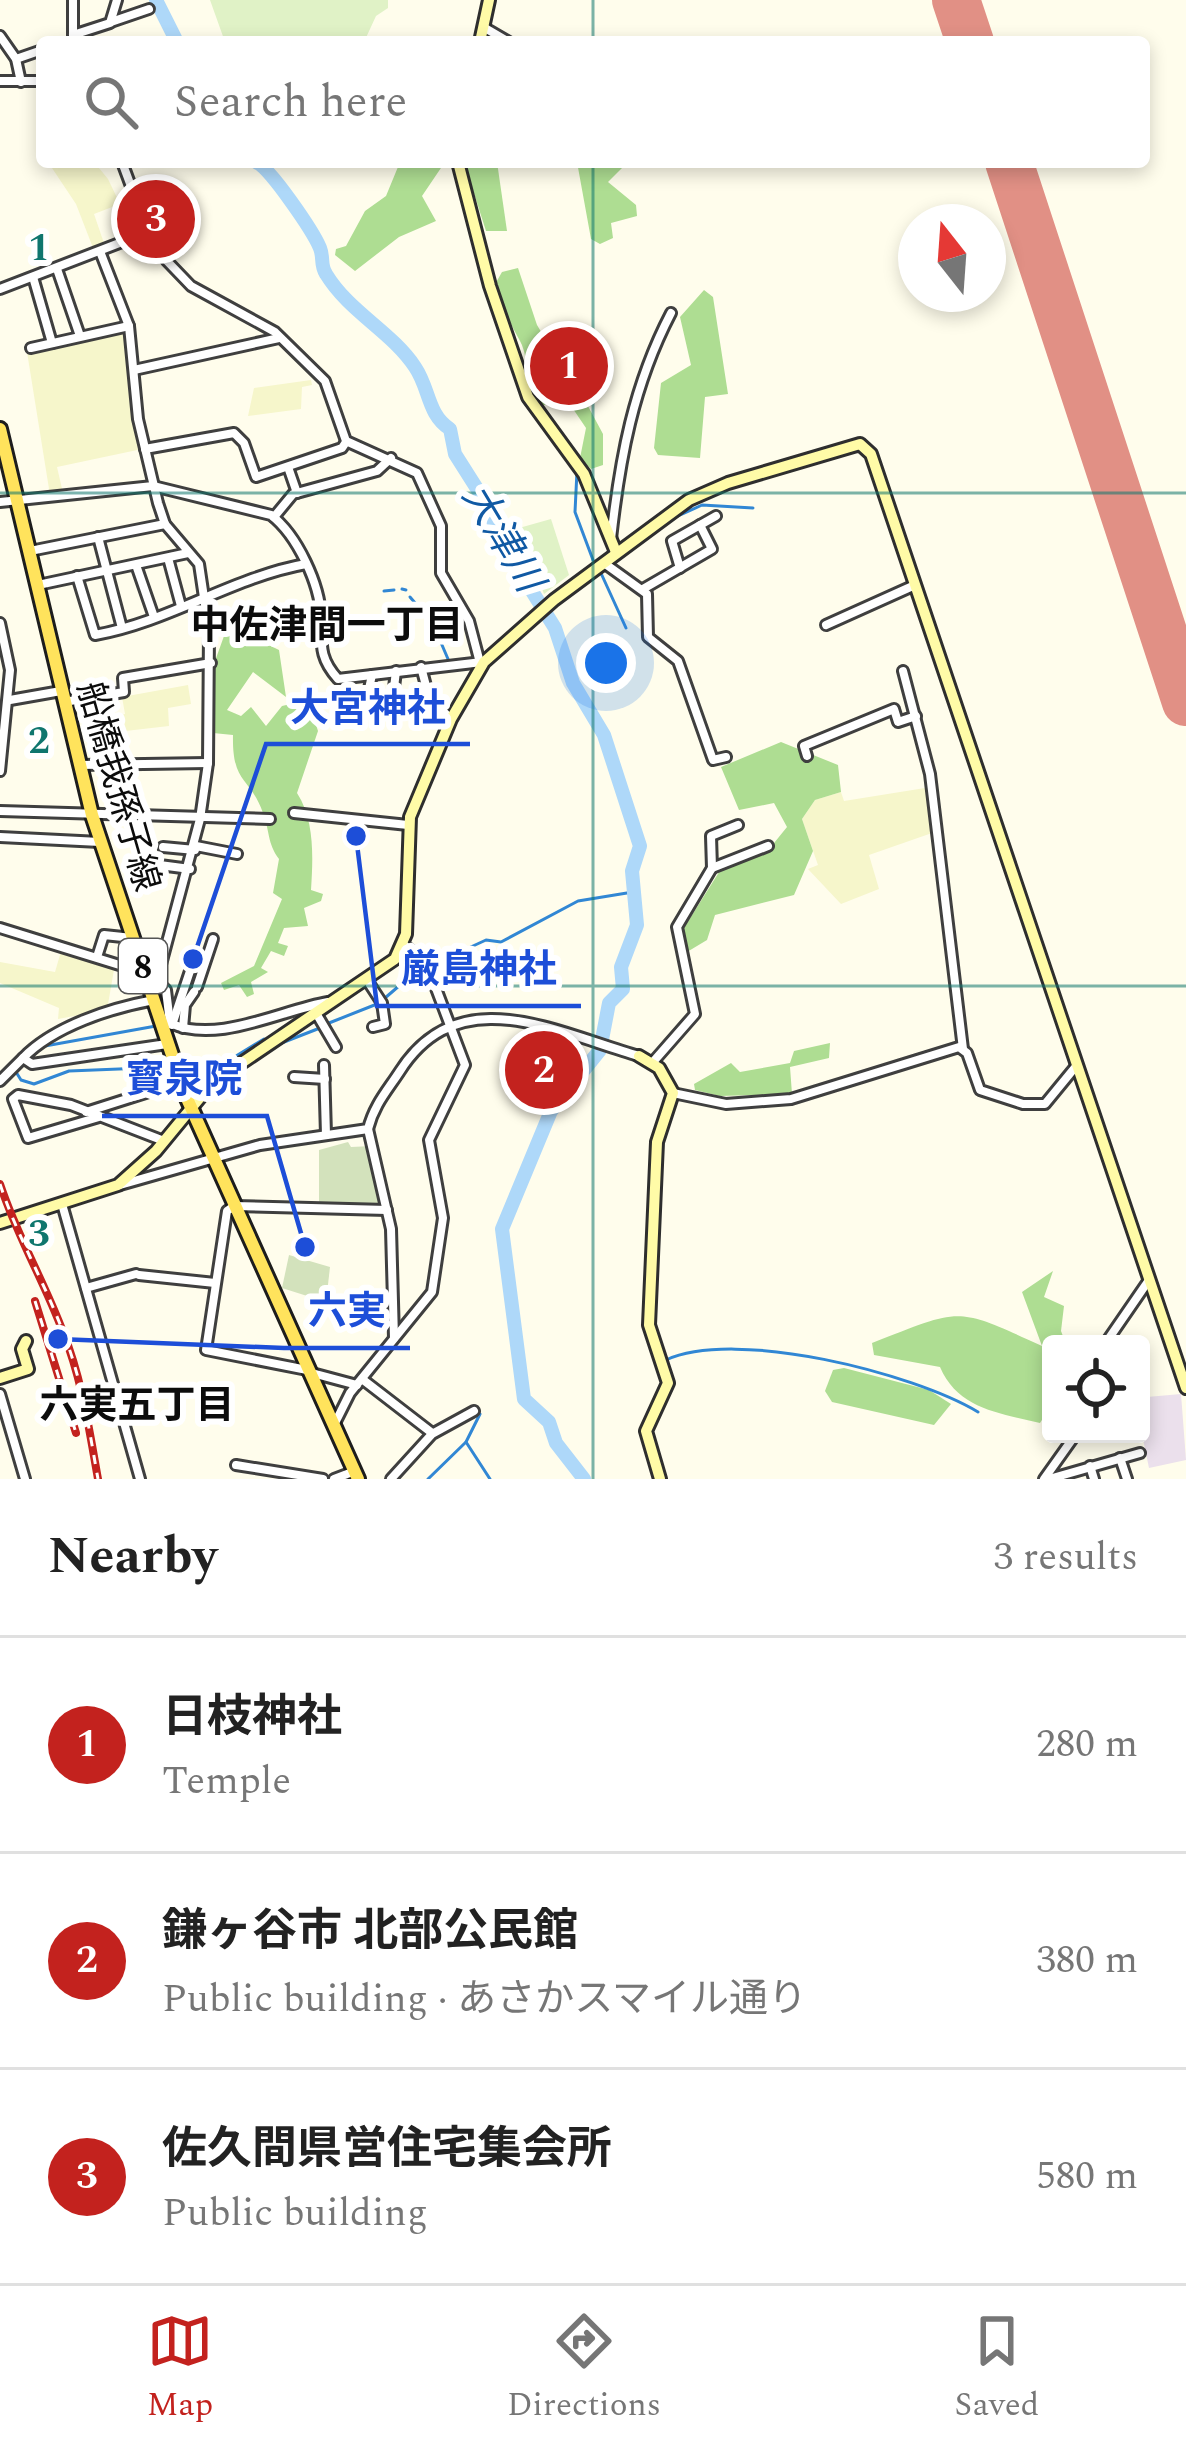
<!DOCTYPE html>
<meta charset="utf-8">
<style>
:root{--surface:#fff;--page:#f2f2f2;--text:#222;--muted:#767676;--line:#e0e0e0;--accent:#c3221e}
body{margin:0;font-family:Spectral,"Noto Sans JP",serif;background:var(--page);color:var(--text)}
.controls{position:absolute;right:36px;bottom:36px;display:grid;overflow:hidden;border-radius:12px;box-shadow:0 6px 18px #0003}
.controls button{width:108px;height:108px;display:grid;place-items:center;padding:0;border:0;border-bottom:3px solid var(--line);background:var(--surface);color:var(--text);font:60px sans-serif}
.compass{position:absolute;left:898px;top:204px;width:108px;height:108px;border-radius:50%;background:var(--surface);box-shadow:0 6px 18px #0003;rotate:343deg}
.you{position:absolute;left:606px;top:663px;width:42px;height:42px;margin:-30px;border:9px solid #fff;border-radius:50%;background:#1a73e8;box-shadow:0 0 0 18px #1a73e833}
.badge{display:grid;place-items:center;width:78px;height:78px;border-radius:50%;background:var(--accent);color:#fff;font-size:39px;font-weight:700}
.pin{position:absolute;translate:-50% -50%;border:6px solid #fff;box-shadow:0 3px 12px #0006}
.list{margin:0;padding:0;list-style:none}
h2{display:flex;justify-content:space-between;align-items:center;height:156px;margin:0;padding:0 48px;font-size:51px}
h2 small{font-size:39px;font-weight:400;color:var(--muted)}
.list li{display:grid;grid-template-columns:78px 1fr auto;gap:36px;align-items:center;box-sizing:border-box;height:216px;padding:0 48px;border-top:3px solid var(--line)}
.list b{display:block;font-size:45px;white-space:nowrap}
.list p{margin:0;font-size:39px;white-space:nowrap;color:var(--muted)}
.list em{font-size:39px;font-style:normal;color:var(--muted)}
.icon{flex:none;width:66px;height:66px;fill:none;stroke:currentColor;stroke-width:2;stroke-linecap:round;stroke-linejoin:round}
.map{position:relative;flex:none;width:1186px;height:1479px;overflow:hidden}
.search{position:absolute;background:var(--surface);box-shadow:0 6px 18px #0003;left:36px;right:36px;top:36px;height:132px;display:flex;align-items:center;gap:30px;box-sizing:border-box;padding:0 42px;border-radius:12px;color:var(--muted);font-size:45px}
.sheet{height:804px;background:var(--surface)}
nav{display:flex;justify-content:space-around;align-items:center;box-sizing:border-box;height:168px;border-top:3px solid var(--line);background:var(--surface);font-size:33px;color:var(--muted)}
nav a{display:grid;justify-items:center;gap:6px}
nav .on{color:var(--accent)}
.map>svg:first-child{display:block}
.industrial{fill:#ebe0ec}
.farmland{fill:#f6f6cb}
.forest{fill:#aedd92}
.cemetery{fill:#d3e2bc}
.pitch{fill:#e0f2c6}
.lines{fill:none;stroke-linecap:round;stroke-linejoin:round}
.stream{stroke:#3187d4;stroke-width:3}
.river{stroke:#aed8f9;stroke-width:14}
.runway{stroke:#e19085;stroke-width:48}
.street-casing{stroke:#3f3f3f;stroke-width:14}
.secondary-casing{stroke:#2e2e2e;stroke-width:16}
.primary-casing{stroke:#1d1d1d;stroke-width:18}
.street{stroke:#fff;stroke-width:8}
.secondary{stroke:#fffba7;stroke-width:10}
.primary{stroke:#ffe35c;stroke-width:12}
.rail-casing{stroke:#c3221e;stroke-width:8}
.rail{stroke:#fff;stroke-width:3;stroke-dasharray:9;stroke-linecap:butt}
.grid{fill:none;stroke:#0f766e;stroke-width:3;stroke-opacity:0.55}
.labels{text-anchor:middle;stroke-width:12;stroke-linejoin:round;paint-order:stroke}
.shield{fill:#fff;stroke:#555;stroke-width:3}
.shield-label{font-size:33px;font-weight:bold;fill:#0c0c0c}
.street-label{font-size:36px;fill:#0c0c0c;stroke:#fff}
.water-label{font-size:39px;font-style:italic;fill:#1059a4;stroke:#fff}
.neighbourhood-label{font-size:39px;font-weight:bold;fill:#0c0c0c;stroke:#fff}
.grid-label{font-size:39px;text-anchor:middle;font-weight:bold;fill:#0f766e;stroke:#fff;stroke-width:12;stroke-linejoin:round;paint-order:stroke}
.leader{fill:none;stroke:#1d4ed8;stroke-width:4.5}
.callout-dot{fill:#1d4ed8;stroke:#fff;stroke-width:4.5}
.callout-label{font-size:39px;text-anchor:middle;font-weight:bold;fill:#1d4ed8;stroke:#fff;stroke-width:12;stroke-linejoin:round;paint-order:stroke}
</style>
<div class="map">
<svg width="1186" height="1479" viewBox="0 0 1186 1479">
<rect width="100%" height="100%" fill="#fffdec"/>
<polygon class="industrial" points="1181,1394 1186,1460 1149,1468 1142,1434 1147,1397"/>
<g class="farmland">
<polygon points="48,162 94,162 108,179 120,204 94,214 106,249 95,253 76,204"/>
<polygon points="126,330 142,449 57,467 63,493 50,495 27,352"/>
<polygon points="311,380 312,385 302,387 301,409 248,416 254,388"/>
<polygon points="188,685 191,704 168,708 169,726 108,733 105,718 125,714 122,697"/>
<polygon points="925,788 932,833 869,855 879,889 841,904 808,869 818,865 802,819 815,800 841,792 844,801"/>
<polygon points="62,948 115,964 107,1010 58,1019 59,1008 0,983 0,962 55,972"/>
</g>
<g class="forest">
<polygon points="400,162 445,162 422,196 436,221 399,237 355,271 335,255 336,249 346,246 365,211 386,196"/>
<polygon points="464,162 497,162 507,231 486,231"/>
<polygon points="577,162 625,165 608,182 636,205 637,216 611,223 613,238 600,244 591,239"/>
<path d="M518 268 537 325 558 360 576 349 587 353 590 364 574 380 603 434V465L591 469 580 458 586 428 563 394 541 407C521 377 531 362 520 341 510 323 502 306 494 286L502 272Z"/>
<polygon points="704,290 713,297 728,394 705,397 700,458 658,455 654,448 661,383 691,365 680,317"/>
<path d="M228 625 279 650 286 697 253 672 227 710 241 716 251 707 266 726 282 706 308 700 318 731 297 793C315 821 313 858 311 890L323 894 321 901 304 908 308 926 284 928 278 943 288 946 284 956 271 951 261 968 268 972 251 982 254 994 247 997 239 985 224 990 221 983 254 966 282 899 273 893 279 859C267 843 270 831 263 813 250 776 232 785 233 735L213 733 215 661Z"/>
<polygon points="781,742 838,765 841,792 815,800 802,819 813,851 794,895 715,915 707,940 687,952 682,931 721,869 770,848 787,827 774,803 739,810 721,767"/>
<polygon points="830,1043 829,1058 790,1067 792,1094 720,1096 695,1090 694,1084 731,1063 740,1072 790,1063 794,1051"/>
<path d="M1053 1271 1044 1297 1064 1306 1061 1331 1066 1344H1051V1406L1040 1423C999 1413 958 1409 940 1367L874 1355 872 1343C963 1308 954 1306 1042 1346L1022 1292Z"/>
<polygon points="844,1368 929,1390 951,1404 934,1425 832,1402 825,1391 833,1370"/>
</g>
<g class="cemetery">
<polygon points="348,1142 351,1147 372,1146 383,1207 319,1202 319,1150"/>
<polygon points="289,1255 330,1267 326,1302 282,1288"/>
</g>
<g class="pitch">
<polygon points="210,0 388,0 388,8 376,16 364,42 225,42"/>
<polygon points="551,519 569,575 544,594 519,528"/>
</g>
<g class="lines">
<g class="stream">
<polyline points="524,402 535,416"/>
<polyline points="539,422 553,440"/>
<polyline points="577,471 575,512 593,560"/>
<polyline points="678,516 702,505 753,508"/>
<polyline points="600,571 626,628"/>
<polyline points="402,589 406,590"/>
<polyline points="384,591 394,590"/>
<polyline points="410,597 433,624 448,659"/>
<polyline points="565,599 579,588"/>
<polyline points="436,963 486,940 501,942 578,901 633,892"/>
<polyline points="385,998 421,967"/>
<polyline points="329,1023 377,1004"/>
<polyline points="279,1044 320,1028"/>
<polyline points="45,1046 156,1026"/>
<polyline points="236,1056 264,1039"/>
<polyline points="185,1068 186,1073 227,1062"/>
<polyline points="16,1072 21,1080 34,1084 69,1071 169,1067"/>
<path d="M666 1360C736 1328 913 1373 978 1412"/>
<polyline points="466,1442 490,1479"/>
<polyline points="428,1479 466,1442 480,1414"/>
</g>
<g class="river">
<polyline points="156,0 177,42"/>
<path d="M256 162C270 168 313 231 320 248 324 258 320 265 326 274 349 312 392 332 415 367 430 389 427 414 450 429L455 454 481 495 490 526 508 532 530 588 555 628 573 683 604 735 640 846 632 871 637 925 621 967 623 989 609 1003 600 1050 551 1111 502 1229 524 1399 549 1422 556 1443 584 1479"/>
</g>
<g class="runway">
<polyline points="956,0 970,42"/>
<polyline points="1009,162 1186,702"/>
</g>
<defs>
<g id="street">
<polyline points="111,22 149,9"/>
<polyline points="485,28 509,42"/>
<polyline points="73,35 110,23 117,0"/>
<polyline points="0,36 16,59 21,82"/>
<polyline points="73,42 73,0"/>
<polyline points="16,59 42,50"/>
<polyline points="0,81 42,81"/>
<polyline points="122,162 148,232 167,261 191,286 275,332 325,381 346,441 417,473 441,526 441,573 469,621 479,659"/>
<polyline points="101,254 129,326 138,419 158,503 165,524 199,564 209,631 208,763 200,819 159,972 148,981"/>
<polyline points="57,269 80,336"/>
<polyline points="33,277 52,343"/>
<polyline points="0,289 148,232"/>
<polyline points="31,348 129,326"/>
<polyline points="134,370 279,338"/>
<polyline points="145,449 234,433 244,443 256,477 342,448 346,442"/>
<polyline points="288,467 297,493"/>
<path d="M0 502 153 486 271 515C297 535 320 584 321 617 322 643 318 657 338 679L482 662"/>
<polyline points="274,517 293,494 377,471 391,458"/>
<polyline points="98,537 122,628"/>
<path d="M611 539C620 458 633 386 671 313"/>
<polyline points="30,551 165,524"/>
<polyline points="168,558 181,606"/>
<polyline points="604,563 647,594 648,637 678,661 713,760 726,757"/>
<polyline points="136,565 154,617"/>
<polyline points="680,568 672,541 716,516"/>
<path d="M77 576 95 635C169 622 233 577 306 564"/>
<polyline points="38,585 188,553"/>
<polyline points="643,589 712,549 700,525"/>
<polyline points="0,623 10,670 0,771"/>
<polyline points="826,625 915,585"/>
<polyline points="421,667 429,697 451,719"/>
<polyline points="903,671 930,774 963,1049"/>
<polyline points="368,693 372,675"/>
<polyline points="393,696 396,671"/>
<polyline points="10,700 61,691"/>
<polyline points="64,702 124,692 123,678 211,663"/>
<polyline points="807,756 804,746 894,709 898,722 916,716"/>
<polyline points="80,765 208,763"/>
<polyline points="0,811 270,819"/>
<polyline points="294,813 408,825"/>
<polyline points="0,837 100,842"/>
<polyline points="196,846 237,854"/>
<polyline points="163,847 195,850"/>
<polyline points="152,864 190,869"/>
<polyline points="712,868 768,846"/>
<polyline points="0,928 142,972"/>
<polyline points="97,957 104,935 132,938"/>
<path d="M155 979 166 990 170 1023C217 1045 281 1010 328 1002"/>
<polyline points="367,980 382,1003 385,1024 373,1027"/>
<polyline points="197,987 213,939"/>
<path d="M154 1000C111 1008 54 1026 23 1058L32 1064 167 1044"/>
<polyline points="316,1013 336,1047"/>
<polyline points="172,1025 192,965"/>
<polyline points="183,1028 185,1005 194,992"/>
<polyline points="653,1062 695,1014 677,927 712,868 711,836 738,825"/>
<polyline points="324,1065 326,1135"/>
<polyline points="294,1077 325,1079"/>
<polyline points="0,1081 23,1058"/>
<polyline points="673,1093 726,1104 791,1099 959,1047 967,1053 980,1090 1023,1104 1045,1104 1077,1065"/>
<polyline points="86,1112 180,1082"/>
<polyline points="99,1117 28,1138 13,1099 18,1095 71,1105 164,1141"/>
<polyline points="368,1129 391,1229 394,1338"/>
<path d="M120 1185 260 1145 368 1129C374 1105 387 1091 400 1071 459 979 555 1032 639 1056"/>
<polyline points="62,1204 140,1479"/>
<polyline points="139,1275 215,1283"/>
<polyline points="86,1288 136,1274"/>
<polyline points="1105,1344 1149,1280"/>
<polyline points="307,1370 206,1350 227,1211 234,1206 387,1210"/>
<polyline points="312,1373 357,1385"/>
<polyline points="362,1379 432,1433"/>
<polyline points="0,1394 25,1479"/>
<polyline points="334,1425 350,1393 432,1292 443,1218 429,1140 465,1065 426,962 404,945"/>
<polyline points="1120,1458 1127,1479"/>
<polyline points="236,1465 323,1479"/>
<polyline points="1090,1466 1094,1479"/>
<polyline points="334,1479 355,1471"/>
<polyline points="391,1479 432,1434 474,1411"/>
<polyline points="1044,1479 1076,1434"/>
<polyline points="1049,1479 1140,1453"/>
</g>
<g id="secondary">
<polyline points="480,42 489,0"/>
<polyline points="458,162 490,286 528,397 584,474 616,552"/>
<polyline points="639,1056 659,1068 673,1093 657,1142 649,1325 668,1383 646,1431 660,1479"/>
<polyline points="0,1223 118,1185 156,1151 212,1083 395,959 406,934 410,817 451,719 484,662 554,600 689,500 728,483 860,444 871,454 1186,1388"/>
<polyline points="0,1378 28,1369 22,1349 26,1341"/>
</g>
<polyline id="primary" points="0,429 92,815 185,1094 358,1479"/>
</defs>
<use href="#street" class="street-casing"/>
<use href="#secondary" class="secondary-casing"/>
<use href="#primary" class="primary-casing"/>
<use href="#street" class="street"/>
<use href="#secondary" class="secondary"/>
<use href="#primary" class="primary"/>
<defs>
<g id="rail">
<path d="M0 1184C17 1236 44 1281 63 1332 82 1379 89 1429 98 1479"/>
<polyline points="35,1301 76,1433"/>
</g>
</defs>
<use href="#rail" class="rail-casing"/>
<use href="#rail" class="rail"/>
</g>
<path class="grid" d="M593 0V42M593 162V1479M0 493H1186M0 986H1186"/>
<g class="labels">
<rect class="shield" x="119" y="939" width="48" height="54" rx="9"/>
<g class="shield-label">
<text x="143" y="978">8</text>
</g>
<g class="street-label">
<text transform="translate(120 786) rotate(74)" y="13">船橋我孫子線</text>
</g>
<g class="water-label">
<text transform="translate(504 537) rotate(59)" y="14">大津川</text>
</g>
<g class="neighbourhood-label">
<text x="327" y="638">中佐津間一丁目</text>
<text x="137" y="1418">六実五丁目</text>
</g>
</g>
<g class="grid-label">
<text x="39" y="260">1</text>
<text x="39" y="753">2</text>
<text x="39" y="1246">3</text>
</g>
<path class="leader" d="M193 959L266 744H470M356 836L377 1006H581M305 1247L267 1116H102M58 1339L284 1348H410"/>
<g class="callout-dot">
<circle cx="193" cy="959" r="12"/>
<circle cx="356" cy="836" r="12"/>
<circle cx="305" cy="1247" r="12"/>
<circle cx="58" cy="1339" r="12"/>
</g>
<g class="callout-label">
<text x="368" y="721">大宮神社</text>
<text x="479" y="982">厳島神社</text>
<text x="184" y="1092">寳泉院</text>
<text x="347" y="1324">六実</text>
</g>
</svg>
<div class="controls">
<button><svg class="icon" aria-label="locate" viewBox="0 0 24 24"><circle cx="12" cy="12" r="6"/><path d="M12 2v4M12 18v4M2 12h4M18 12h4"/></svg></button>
</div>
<svg class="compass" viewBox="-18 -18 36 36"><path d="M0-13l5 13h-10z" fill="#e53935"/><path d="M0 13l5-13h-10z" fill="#767676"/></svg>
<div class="you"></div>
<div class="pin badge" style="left:569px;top:366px">1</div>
<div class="pin badge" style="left:544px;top:1070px">2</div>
<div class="pin badge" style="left:156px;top:219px">3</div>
<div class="search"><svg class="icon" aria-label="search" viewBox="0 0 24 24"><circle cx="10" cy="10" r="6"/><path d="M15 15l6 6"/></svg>Search here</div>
</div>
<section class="sheet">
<h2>Nearby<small>3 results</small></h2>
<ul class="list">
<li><span class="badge">1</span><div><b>日枝神社</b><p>Temple</p></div><em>280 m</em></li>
<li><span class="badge">2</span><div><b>鎌ヶ谷市 北部公民館</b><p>Public building · あさかスマイル通り</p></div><em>380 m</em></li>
<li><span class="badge">3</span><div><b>佐久間県営住宅集会所</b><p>Public building</p></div><em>580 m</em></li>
</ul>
</section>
<nav>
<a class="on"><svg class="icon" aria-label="map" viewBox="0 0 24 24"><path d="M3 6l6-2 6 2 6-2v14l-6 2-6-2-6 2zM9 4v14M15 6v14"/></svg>Map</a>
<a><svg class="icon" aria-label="directions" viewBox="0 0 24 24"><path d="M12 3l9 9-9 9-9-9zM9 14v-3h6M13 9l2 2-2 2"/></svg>Directions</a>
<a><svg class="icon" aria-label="saved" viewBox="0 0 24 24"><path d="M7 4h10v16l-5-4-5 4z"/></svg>Saved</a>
</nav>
